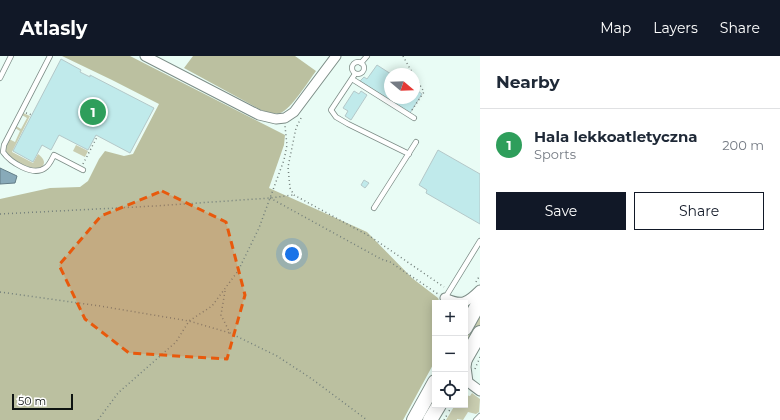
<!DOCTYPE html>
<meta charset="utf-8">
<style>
:root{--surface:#fff;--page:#f2f2f3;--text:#1f2937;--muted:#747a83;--line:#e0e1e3;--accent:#111827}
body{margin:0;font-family:Montserrat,sans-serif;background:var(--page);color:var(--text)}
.controls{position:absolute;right:12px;bottom:12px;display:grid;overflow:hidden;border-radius:0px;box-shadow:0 2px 10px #0003}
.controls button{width:36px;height:36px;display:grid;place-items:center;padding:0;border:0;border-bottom:1px solid var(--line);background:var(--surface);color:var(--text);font:20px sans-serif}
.compass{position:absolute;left:384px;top:12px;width:36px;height:36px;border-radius:50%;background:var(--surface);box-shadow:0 2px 10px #0003;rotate:109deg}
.scale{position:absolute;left:12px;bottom:10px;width:61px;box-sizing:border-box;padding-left:4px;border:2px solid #0e1412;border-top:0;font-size:11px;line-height:14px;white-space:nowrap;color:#0e1412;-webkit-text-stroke:3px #fff;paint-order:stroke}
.you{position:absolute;left:292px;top:198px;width:14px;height:14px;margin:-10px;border:3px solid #fff;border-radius:50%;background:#1a73e8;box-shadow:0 0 0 6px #1a73e833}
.badge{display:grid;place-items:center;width:26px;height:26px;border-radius:50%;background:var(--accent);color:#fff;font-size:13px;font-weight:700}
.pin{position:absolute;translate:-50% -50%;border:2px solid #fff;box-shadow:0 1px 4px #0006}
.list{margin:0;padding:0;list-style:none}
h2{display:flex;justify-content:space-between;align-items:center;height:52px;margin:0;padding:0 16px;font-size:17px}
h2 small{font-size:13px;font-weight:400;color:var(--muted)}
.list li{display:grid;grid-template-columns:26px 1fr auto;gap:12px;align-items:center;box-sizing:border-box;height:72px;padding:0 16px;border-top:1px solid var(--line)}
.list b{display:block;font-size:15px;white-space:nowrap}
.list p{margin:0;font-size:13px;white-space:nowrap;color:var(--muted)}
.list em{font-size:13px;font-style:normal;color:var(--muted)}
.actions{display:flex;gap:8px;padding:12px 16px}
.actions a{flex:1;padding:9px 0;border:1px solid var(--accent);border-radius:0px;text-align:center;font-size:14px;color:var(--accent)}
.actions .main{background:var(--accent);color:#fff}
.icon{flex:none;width:22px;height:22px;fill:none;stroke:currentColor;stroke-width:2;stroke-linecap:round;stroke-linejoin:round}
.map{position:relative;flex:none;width:480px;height:364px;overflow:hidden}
header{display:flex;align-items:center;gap:24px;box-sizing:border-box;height:56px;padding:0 20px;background:var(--accent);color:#fff}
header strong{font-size:19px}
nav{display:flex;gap:22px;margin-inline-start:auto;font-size:14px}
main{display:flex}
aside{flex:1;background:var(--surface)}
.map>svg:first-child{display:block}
.green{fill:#c9cdb0}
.forest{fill:#bbc0a0}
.water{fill:#88aab9;stroke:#637d87}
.building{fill:#c0eaeb;stroke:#b4c8c9}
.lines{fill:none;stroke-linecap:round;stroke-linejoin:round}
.lane-casing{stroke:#7d8d87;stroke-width:6}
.street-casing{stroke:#7d8d87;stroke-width:11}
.primary-casing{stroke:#7d8d87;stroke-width:16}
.path{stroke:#737f7b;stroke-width:1.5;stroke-dasharray:1 3;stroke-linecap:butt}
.lane{stroke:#fff;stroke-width:4.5}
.street{stroke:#fff;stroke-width:9}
.primary{stroke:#fff;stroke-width:14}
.marked{fill:#e8590c;fill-opacity:0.2;stroke:#e8590c;stroke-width:3;stroke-dasharray:8 5;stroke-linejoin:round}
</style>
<header>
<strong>Atlasly</strong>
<nav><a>Map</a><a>Layers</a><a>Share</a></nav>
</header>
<main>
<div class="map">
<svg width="480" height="364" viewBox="0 0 480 364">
<rect width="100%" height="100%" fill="#e9fcf5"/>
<g class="green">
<path d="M23 57 30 60 12 96 33 107 38 98C44 103 47 107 40 113 27 112 12 106 5 95L6 91 9 83 15 86 20 75 15 72 16 70 21 73 27 62 22 59Z"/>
<polygon points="76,89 88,95 85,101 73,95"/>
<polygon points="480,258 480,269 465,296 465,285"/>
<polygon points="472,337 480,343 479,356 476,358 468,356 463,364 457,363 457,364 446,364 455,349 465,349 465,339 470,340"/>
</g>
<g class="forest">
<polygon points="62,0 130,0 285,79 284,89 269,132 367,176 412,222 438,242 440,247 435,247 435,305 403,364 0,364 0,143 50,132 80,131 88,125 99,103 105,95 124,100 133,98 159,48 112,24"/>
<path d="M193 0H295L316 15C309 24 291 54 280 57 274 59 264 55 259 53L184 12Z"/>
</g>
<polygon class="water" points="0,112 17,120 15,127 0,128"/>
<g class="building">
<polygon points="61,3 81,14 80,16 90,21 90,19 154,52 130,97 96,79 88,94 59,79 51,94 42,89 33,106 13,95"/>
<polygon points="377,9 391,18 390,18 390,42 414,42 414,32 422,38 410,57 360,25 364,21 367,23"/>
<polygon points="354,35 359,38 361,35 367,39 351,64 345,60 348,55 343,52"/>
<polygon points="438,94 480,118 480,168 426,137 427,134 419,129"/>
<polygon points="364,124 369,127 365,132 361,129"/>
</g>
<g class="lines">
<defs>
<g id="lane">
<path d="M50 0 4 89 3 96C10 106 33 121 45 112 49 110 52 103 54 99L83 114"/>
<circle cx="358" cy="12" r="6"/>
<polyline points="361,7 367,0"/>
<polyline points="355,18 331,54 336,61 348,68 409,98"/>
<polyline points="0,22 11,0"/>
<polyline points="352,23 414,62"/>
<polyline points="374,152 416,86"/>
<polyline points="446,243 445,242 480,185"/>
<polyline points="476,364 480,360"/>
</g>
<g id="street">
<polyline points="145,0 259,59 276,63 285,62 294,56 336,0"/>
<path d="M445 242C462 250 467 247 480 234"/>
<polyline points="468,298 466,311 468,326 480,335"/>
</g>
<g id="primary">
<polyline points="465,272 480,245"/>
<polyline points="465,303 480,277"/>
<polyline points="414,364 435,326"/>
<polyline points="430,364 439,349"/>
</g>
</defs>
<use href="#lane" class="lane-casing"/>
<use href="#street" class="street-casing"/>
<use href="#primary" class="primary-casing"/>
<g class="path">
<polyline points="403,0 413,18"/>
<polyline points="412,54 424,36 414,19"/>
<polyline points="26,57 32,59"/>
<polyline points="301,62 296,72 288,111 290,132 294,139 371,181 444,231"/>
<polyline points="83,108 97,81"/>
<polyline points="270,142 381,203 390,206 438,238"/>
<polyline points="0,158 155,150 270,142 293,139"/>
<polyline points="476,226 480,219"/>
<polyline points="225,235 221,259 230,277 277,300 312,323 367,364"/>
<polyline points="0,236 100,250 189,265 230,277"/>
<polyline points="475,313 480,301"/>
<polyline points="449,355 453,349"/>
<polyline points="98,364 118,337 176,286 189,265 212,250 238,215 259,172 284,104 287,89 285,70"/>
<polyline points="444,364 447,359"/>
</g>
<use href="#lane" class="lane"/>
<use href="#street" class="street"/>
<use href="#primary" class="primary"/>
</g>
<path class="marked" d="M162 135 226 166 245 239 227 303 129 297 85 263 59 209 101 160Z"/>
</svg>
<div class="controls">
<button>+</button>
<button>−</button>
<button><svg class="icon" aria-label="locate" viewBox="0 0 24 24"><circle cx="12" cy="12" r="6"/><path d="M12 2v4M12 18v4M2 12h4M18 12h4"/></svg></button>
</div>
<svg class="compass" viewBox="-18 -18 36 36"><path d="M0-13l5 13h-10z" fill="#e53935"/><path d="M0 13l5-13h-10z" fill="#747a83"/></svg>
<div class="scale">50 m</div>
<div class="you"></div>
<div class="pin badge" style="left:93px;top:56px;background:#2e9e5b">1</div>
</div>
<aside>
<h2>Nearby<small></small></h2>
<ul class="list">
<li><span class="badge" style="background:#2e9e5b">1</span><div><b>Hala lekkoatletyczna</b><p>Sports</p></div><em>200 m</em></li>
</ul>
<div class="actions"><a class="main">Save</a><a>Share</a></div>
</aside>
</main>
